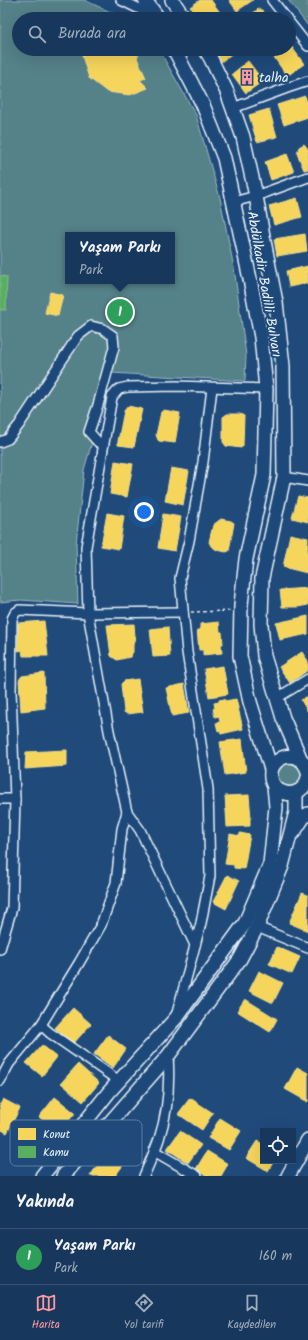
<!DOCTYPE html>
<html lang="tr">
<meta charset="utf-8">
<style>
:root{--surface:#17385c;--page:#244365;--text:#f1f3f6;--muted:#9eacbb;--line:#365272;--accent:#ff9aa2}
body{margin:0;font-family:Kalam,sans-serif;background:var(--page);color:var(--text)}
.controls{position:absolute;right:12px;bottom:12px;display:grid;overflow:hidden;border-radius:0px;box-shadow:0 4px 16px #0002}
.controls button{width:36px;height:36px;display:grid;place-items:center;padding:0;border:0;border-bottom:1px solid var(--line);background:var(--surface);color:var(--text);font:20px sans-serif}
.you{position:absolute;left:144px;top:512px;width:14px;height:14px;margin:-10px;border:3px solid #fff;border-radius:50%;background:#1a73e8;box-shadow:0 0 0 6px #1a73e833}
.badge{display:grid;place-items:center;width:26px;height:26px;border-radius:50%;background:var(--accent);color:#fff;font-size:13px;font-weight:700}
.pin{position:absolute;translate:-50% -50%;border:2px solid #fff;box-shadow:0 1px 4px #0006}
.popup{position:absolute;left:65px;top:232px;width:110px;height:52px;box-sizing:border-box;display:grid;place-content:center;border-radius:0px;background:var(--surface);filter:drop-shadow(0 1px 3px #0005);font-size:13px;white-space:nowrap;color:var(--muted)}
.popup b{font-size:15px;color:var(--text)}
.popup::after{content:'';position:absolute;left:50%;top:100%;margin-left:-8px;border:8px solid transparent;border-top-color:var(--surface)}
.list{margin:0;padding:0;list-style:none}
h2{display:flex;justify-content:space-between;align-items:center;height:52px;margin:0;padding:0 16px;font-size:17px}
h2 small{font-size:13px;font-weight:400;color:var(--muted)}
.list li{display:grid;grid-template-columns:26px 1fr auto;gap:12px;align-items:center;box-sizing:border-box;height:56px;padding:0 16px;border-top:1px solid var(--line)}
.list b{display:block;font-size:15px;white-space:nowrap}
.list p{margin:0;font-size:13px;white-space:nowrap;color:var(--muted)}
.list em{font-size:13px;font-style:normal;color:var(--muted)}
.icon{flex:none;width:22px;height:22px;fill:none;stroke:currentColor;stroke-width:2;stroke-linecap:round;stroke-linejoin:round}
.map{position:relative;flex:none;width:308px;height:1176px;overflow:hidden}
.search{position:absolute;background:var(--surface);box-shadow:0 4px 16px #0002;left:12px;right:12px;top:12px;height:44px;display:flex;align-items:center;gap:10px;box-sizing:border-box;padding:0 14px;border-radius:22px;color:var(--muted);font-size:15px}
.sheet{height:108px;background:var(--surface)}
nav{display:flex;justify-content:space-around;align-items:center;box-sizing:border-box;height:56px;border-top:1px solid var(--line);background:var(--surface);font-size:11px;color:var(--muted)}
nav a{display:grid;justify-items:center;gap:2px}
nav .on{color:var(--accent)}
.map>svg:first-child{display:block}
.green{fill:#558189;stroke:#9eb9c0;fill-rule:evenodd}
.homes{fill:#f6d55c;stroke:#f2dd8b}
.public{fill:#5aae61;stroke:#85c28e}
.lines{fill:none;stroke-linecap:round;stroke-linejoin:round}
.street-casing{stroke:#e8f1f8;stroke-width:12}
.secondary-casing{stroke:#e8f1f8;stroke-width:16}
.path{stroke:#e8f1f8;stroke-width:1.5;stroke-dasharray:3 3;stroke-linecap:butt}
.street{stroke:#1f4a7a;stroke-width:9}
.secondary{stroke:#1f4a7a;stroke-width:13}
.labels{text-anchor:middle;stroke-width:4;stroke-linejoin:round;paint-order:stroke}
.poi-label{font-size:14px;fill:#e8f1f8;stroke:#1f4a7a;text-anchor:start}
.street-label{font-size:14px;fill:#e8f1f8;stroke:#1f4a7a}
.key{fill:#1f4a7a;stroke:#5b7ca0;stroke-width:1}
.key-label{font-size:11px;fill:#e8f1f8}
</style>
<div class="map">
<svg width="308" height="1176" viewBox="0 0 308 1176">
<rect width="100%" height="100%" fill="#1f4a7a"/>
<filter id="ink" filterUnits="userSpaceOnUse"><feTurbulence type="fractalNoise" baseFrequency=".025" numOctaves="2"/><feDisplacementMap in="SourceGraphic" scale="8" xChannelSelector="R" yChannelSelector="G"/><feConvolveMatrix kernelMatrix="1 2 1 2 8 2 1 2 1" color-interpolation-filters="sRGB"/></filter>
<g filter="url(#ink)">
<g class="green">
<path d="M0 0H84L126 19H19V49H158L162 55 196 115 220 198 234 268 246 355 245 381 112 373 84 470 76 544 78 604 21 600 0 602ZM68 235H172V281H68Z"/>
<polygon points="289,0 308,0 308,26 288,0"/>
<circle cx="290" cy="774" r="12"/>
</g>
<g class="homes">
<polygon points="200,0 211,0 224,18 222,19 199,19 190,7"/>
<polygon points="229,0 253,0 237,11"/>
<polygon points="258,9 262,10 269,19 246,19"/>
<polygon points="289,43 304,64 287,76 271,53 277,49 289,49"/>
<polygon points="83,49 138,49 139,54 137,58 146,78 140,80 148,88 130,95 107,92 89,78 82,56"/>
<polygon points="211,49 238,49 221,62"/>
<polygon points="248,61 263,81 246,93 232,74"/>
<polygon points="305,96 308,105 308,117 284,125 277,105"/>
<polygon points="269,109 277,137 257,142 249,115"/>
<polygon points="304,144 308,149 308,169 304,170 297,153 299,147"/>
<polygon points="287,154 294,172 271,180 265,162"/>
<polygon points="297,198 302,217 274,225 269,206"/>
<polygon points="305,234 307,251 277,256 274,239"/>
<polygon points="308,266 308,283 289,287 286,271"/>
<polygon points="50,292 63,295 58,316 45,313"/>
<polygon points="128,406 142,409 134,447 118,445 118,441 124,411"/>
<polygon points="164,410 180,413 175,443 159,441 158,440 156,435 161,412"/>
<polygon points="227,414 240,414 244,416 243,446 241,448 226,446 223,442 223,417"/>
<polygon points="115,461 133,464 127,497 110,494"/>
<polygon points="171,468 189,471 183,505 165,501"/>
<polygon points="298,496 308,498 308,522 292,518"/>
<polygon points="107,513 124,516 119,549 101,546"/>
<polygon points="163,514 181,517 175,551 158,548"/>
<polygon points="221,519 231,521 234,523 229,551 226,552 217,550 211,546 209,542 213,525"/>
<polygon points="290,534 308,538 307,573 283,567"/>
<polygon points="308,588 308,605 298,607 282,607 280,590"/>
<polygon points="308,616 308,634 280,640 276,623"/>
<polygon points="44,621 48,656 23,656 22,650 18,651 18,623"/>
<polygon points="219,622 220,632 222,632 223,644 221,644 222,653 203,655 203,650 199,650 197,630 200,630 200,624"/>
<polygon points="134,624 135,637 133,645 133,652 130,657 117,660 111,656 107,625"/>
<polygon points="168,627 170,656 153,657 150,629"/>
<polygon points="302,652 308,661 308,670 290,683 279,667"/>
<polygon points="223,666 228,694 209,697 204,669"/>
<polygon points="44,673 45,708 21,711 19,680 22,676"/>
<polygon points="138,679 143,712 127,714 124,712 121,684 124,681"/>
<polygon points="184,684 189,713 172,716 166,688"/>
<polygon points="308,696 308,712 301,700"/>
<polygon points="224,699 225,701 236,699 243,729 221,734 220,730 218,731 216,723 220,722 219,716 215,717 213,709 215,708 214,703 219,702 219,700"/>
<polygon points="242,739 246,772 225,775 220,742"/>
<polygon points="67,750 67,766 25,769 26,752"/>
<polygon points="249,795 251,818 250,818 250,826 227,827 225,796"/>
<polygon points="240,833 250,835 244,869 234,868 234,865 225,864 230,834 240,836"/>
<polygon points="227,875 239,881 226,909 213,902"/>
<polygon points="302,893 308,895 308,931 289,923"/>
<polygon points="277,947 300,957 292,974 269,964"/>
<polygon points="259,971 283,983 273,1003 249,991"/>
<polygon points="245,999 277,1019 270,1032 237,1011"/>
<polygon points="73,1008 91,1024 73,1044 55,1028"/>
<polygon points="108,1035 126,1049 113,1068 94,1054"/>
<polygon points="42,1045 57,1057 42,1076 26,1063"/>
<polygon points="78,1064 99,1083 83,1102 61,1083"/>
<polygon points="297,1067 308,1073 308,1102 285,1089"/>
<polygon points="55,1097 75,1113 59,1133 39,1117"/>
<polygon points="190,1098 213,1113 202,1130 178,1114"/>
<polygon points="3,1099 20,1108 7,1133 0,1129 0,1105"/>
<polygon points="220,1118 241,1131 229,1150 208,1138"/>
<polygon points="180,1131 201,1145 188,1163 167,1149"/>
<polygon points="257,1141 263,1144 263,1161 274,1161 268,1171 246,1158"/>
<polygon points="207,1151 228,1164 221,1176 207,1176 196,1169"/>
<polygon points="107,1152 124,1164 115,1176 90,1176"/>
</g>
<polygon class="public" points="0,276 7,277 6,310 0,310"/>
<g class="lines">
<defs>
<g id="street">
<polyline points="121,0 156,17"/>
<polyline points="272,0 287,19"/>
<polyline points="289,22 308,46"/>
<polyline points="233,108 287,88 308,81"/>
<polyline points="233,202 256,196 308,177"/>
<polyline points="0,442 8,439 19,425 78,336 91,326 103,329 113,336 114,347 98,405 89,432 98,442 103,445"/>
<polyline points="284,477 308,481"/>
<polyline points="277,698 308,679"/>
<polyline points="0,799 15,799"/>
<polyline points="257,927 308,948"/>
<polyline points="195,945 140,830 127,812 109,731 88,613 86,547 112,397 119,389 128,387 176,386 266,389"/>
<polyline points="0,949 12,908 15,799 11,691 12,619 15,613 19,610 88,613 183,612"/>
<polyline points="177,1013 201,923 210,876 208,789 187,652 180,578 189,541 203,462 212,388"/>
<polyline points="41,1025 50,1033 119,1081"/>
<polyline points="0,1081 9,1064 41,1025 79,963 101,925 116,883 122,829 127,812"/>
<polyline points="154,1151 197,1176"/>
<path d="M144 1176C149 1164 155 1151 159 1139 168 1112 170 1084 168 1056"/>
</g>
<g id="secondary">
<polyline points="145,0 159,19"/>
<polyline points="172,0 185,19"/>
<polyline points="174,49 203,105 224,158 250,279 261,337 266,389 264,475 246,559 241,605 240,656 250,702 271,769"/>
<polyline points="205,49 210,57 227,92 243,137 256,196 263,236 276,302 283,366 284,477 262,578 261,624 264,656 283,718 301,760"/>
<path d="M308 772C305 760 294 753 282 758 276 761 272 766 271 772 268 797 303 802 308 777"/>
<polyline points="294,832 303,818 308,814"/>
<polyline points="42,1176 109,1092 176,1018 245,923 270,864 276,807 274,786"/>
<polyline points="63,1176 168,1056 240,959 257,927 282,866 296,812 296,793"/>
<polyline points="288,1176 308,1140"/>
</g>
</defs>
<use href="#street" class="street-casing"/>
<use href="#secondary" class="secondary-casing"/>
<polyline class="path" points="191,612 231,611"/>
<use href="#street" class="street"/>
<use href="#secondary" class="secondary"/>
</g>
</g>
<defs>
<symbol id="building-bare" viewBox="-9 -9 18 18"><path d="M-4-6H4V6H1V3H-1V6H-4ZM-2.5-4.3h1.7v1.8h-1.7ZM.8-4.3h1.7v1.8H.8ZM-2.5-1h1.7V.8h-1.7ZM.8-1h1.7V.8H.8Z" fill="#ff9aa2" stroke="#1f4a7a" stroke-width="2.5" paint-order="stroke"/></symbol>
</defs>
<g fill-rule="evenodd">
<use href="#building-bare" x="236" y="66" width="22" height="22"/>
</g>
<g class="labels">
<g class="poi-label">
<text x="259" y="82">talha</text>
</g>
<g class="street-label">
<text transform="translate(265 284) rotate(80)" y="5">Abdülkadir Badilli Bulvarı</text>
</g>
</g>
<rect x="10" y="1120" width="132" height="46" rx="6" class="key"/>
<rect x="18" y="1128" width="18" height="12" fill="#f6d55c"/>
<rect x="18" y="1146" width="18" height="12" fill="#5aae61"/>
<g class="key-label">
<text x="43" y="1138">Konut</text>
<text x="43" y="1156">Kamu</text>
</g>
</svg>
<div class="controls">
<button><svg class="icon" aria-label="locate" viewBox="0 0 24 24"><circle cx="12" cy="12" r="6"/><path d="M12 2v4M12 18v4M2 12h4M18 12h4"/></svg></button>
</div>
<div class="you"></div>
<div class="pin badge" style="left:120px;top:312px;background:#2e9e5b">1</div>
<div class="popup"><b>Yaşam Parkı</b>Park</div>
<div class="search"><svg class="icon" aria-label="search" viewBox="0 0 24 24"><circle cx="10" cy="10" r="6"/><path d="M15 15l6 6"/></svg>Burada ara</div>
</div>
<section class="sheet">
<h2>Yakında<small></small></h2>
<ul class="list">
<li><span class="badge" style="background:#2e9e5b">1</span><div><b>Yaşam Parkı</b><p>Park</p></div><em>160 m</em></li>
</ul>
</section>
<nav>
<a class="on"><svg class="icon" aria-label="map" viewBox="0 0 24 24"><path d="M3 6l6-2 6 2 6-2v14l-6 2-6-2-6 2zM9 4v14M15 6v14"/></svg>Harita</a>
<a><svg class="icon" aria-label="directions" viewBox="0 0 24 24"><path d="M12 3l9 9-9 9-9-9zM9 14v-3h6M13 9l2 2-2 2"/></svg>Yol tarifi</a>
<a><svg class="icon" aria-label="saved" viewBox="0 0 24 24"><path d="M7 4h10v16l-5-4-5 4z"/></svg>Kaydedilen</a>
</nav>
